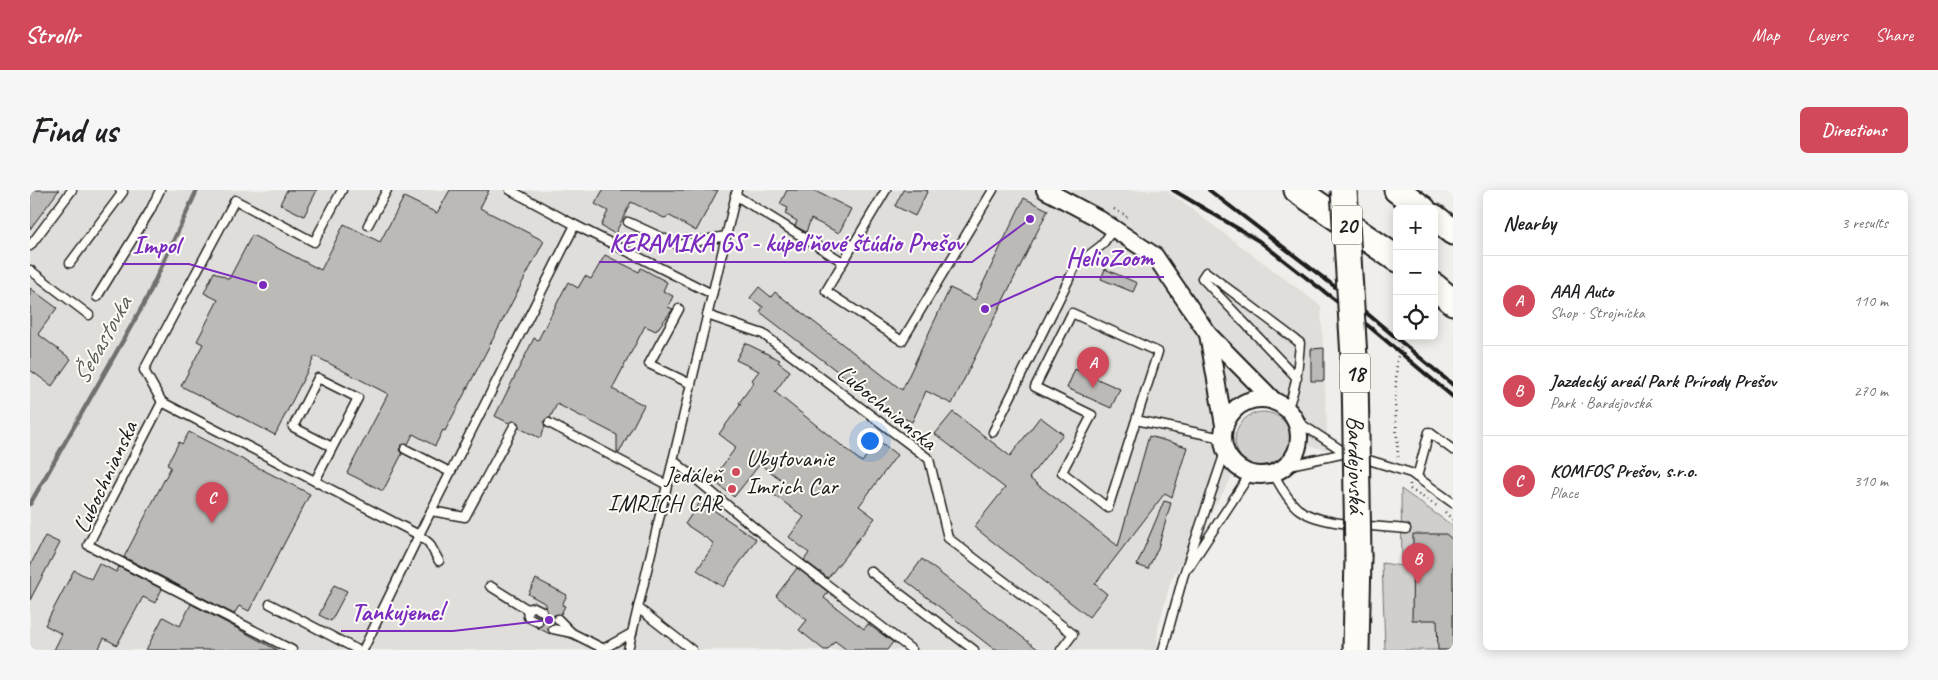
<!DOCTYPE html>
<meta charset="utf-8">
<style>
:root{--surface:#fff;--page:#f6f6f6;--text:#202124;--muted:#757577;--line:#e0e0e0;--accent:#d1495b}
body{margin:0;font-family:Caveat,sans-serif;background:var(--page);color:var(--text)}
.controls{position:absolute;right:15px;top:15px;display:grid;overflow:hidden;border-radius:8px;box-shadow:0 2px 12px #0003}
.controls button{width:45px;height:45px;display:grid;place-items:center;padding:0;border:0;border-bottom:1px solid var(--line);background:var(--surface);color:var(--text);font:25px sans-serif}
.you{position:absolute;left:839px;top:250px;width:18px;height:18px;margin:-12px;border:4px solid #fff;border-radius:50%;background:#1a73e8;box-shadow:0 0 0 8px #1a73e833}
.badge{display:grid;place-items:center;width:32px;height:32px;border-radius:50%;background:var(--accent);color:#fff;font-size:16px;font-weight:700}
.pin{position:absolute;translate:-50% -41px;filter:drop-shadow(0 1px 2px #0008)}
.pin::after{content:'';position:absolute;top:26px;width:18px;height:15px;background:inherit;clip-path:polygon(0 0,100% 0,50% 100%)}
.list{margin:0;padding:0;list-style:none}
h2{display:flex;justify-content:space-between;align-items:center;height:65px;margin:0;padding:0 20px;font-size:21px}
h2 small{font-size:16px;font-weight:400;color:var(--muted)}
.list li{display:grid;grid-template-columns:32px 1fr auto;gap:15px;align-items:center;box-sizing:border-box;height:90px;padding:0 20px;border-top:1px solid var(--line)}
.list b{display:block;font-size:19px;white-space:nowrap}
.list p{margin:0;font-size:16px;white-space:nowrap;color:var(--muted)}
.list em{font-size:16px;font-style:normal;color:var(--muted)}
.icon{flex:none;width:28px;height:28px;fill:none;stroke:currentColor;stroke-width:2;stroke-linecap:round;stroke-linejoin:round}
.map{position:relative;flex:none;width:1423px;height:460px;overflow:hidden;border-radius:8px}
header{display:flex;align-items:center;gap:30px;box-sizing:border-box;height:70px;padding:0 25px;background:var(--accent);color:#fff}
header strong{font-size:24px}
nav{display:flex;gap:28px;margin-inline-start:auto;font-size:18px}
.intro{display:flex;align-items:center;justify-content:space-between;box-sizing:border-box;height:120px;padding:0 30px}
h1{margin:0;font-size:35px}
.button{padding:12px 22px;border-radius:8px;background:var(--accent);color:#fff;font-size:18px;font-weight:700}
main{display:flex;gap:30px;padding:0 30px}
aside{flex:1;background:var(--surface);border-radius:8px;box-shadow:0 2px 12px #0003}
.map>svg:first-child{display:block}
.built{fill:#e0deda}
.green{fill:#d0cfcc;stroke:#767674}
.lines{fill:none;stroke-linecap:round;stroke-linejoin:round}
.stream{stroke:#706f6d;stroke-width:4.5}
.building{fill:#bbbab6;stroke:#1c1c1c}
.lane-casing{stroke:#1c1c1c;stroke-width:11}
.street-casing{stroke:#1c1c1c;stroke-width:20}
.primary-casing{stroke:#1c1c1c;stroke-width:29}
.path{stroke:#1c1c1c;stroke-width:2.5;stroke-dasharray:1 4;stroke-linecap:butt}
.lane{stroke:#fdfcf7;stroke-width:8}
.street{stroke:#fdfcf7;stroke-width:16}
.primary{stroke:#fdfcf7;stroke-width:25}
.rail{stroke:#1c1c1c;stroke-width:4}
.primary-bridge-casing{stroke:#1c1c1c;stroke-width:29;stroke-linecap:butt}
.primary-bridge{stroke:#fdfcf7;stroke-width:25}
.poi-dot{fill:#d1495b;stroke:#fdfcf7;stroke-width:2}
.labels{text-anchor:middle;stroke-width:4;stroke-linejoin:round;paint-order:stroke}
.shield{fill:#fdfcf7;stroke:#605f5e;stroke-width:1}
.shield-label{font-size:22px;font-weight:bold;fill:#1c1c1c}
.street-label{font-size:24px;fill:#1c1c1c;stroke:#fdfcf7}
.poi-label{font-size:24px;fill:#1c1c1c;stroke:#fdfcf7;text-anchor:start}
.water-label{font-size:25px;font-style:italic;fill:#5b5b59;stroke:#fdfcf7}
.leader{fill:none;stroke:#7b2cbf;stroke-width:2}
.callout-dot{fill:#7b2cbf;stroke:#fdfcf7;stroke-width:2}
.callout-label{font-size:25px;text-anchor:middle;font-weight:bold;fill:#7b2cbf;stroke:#fdfcf7;stroke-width:4;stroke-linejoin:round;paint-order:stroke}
</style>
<header>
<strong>Strollr</strong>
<nav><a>Map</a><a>Layers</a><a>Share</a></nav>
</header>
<div class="intro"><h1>Find us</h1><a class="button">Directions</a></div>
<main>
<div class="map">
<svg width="1423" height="460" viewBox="0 0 1423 460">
<rect width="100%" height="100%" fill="#f0eeea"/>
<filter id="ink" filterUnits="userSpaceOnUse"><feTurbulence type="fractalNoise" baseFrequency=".02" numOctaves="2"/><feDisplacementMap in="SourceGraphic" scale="10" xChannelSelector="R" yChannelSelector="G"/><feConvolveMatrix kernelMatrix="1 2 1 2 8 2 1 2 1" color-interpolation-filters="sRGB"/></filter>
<g filter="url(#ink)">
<polygon class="built" points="0,0 1136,0 1291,116 1298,260 1269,254 1265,229 1247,210 1230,205 1218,206 1206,210 1191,223 1183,249 1188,267 1204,284 1141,390 1128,438 1127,460 0,460"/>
<g class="green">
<circle cx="1233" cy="250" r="28"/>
<polygon points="1371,299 1423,336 1423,460 1355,460 1352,373 1372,376"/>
</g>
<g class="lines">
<polyline class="stream" points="0,314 116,110 167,0"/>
</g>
<g class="building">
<polygon points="0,0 29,0 0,39"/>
<polygon points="257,0 287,0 274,26 250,14"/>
<polygon points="420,0 459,0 450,18 514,51 415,241 413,240 405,256 383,244 378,254 372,255 369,260 372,264 353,301 317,283 358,204 285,166 245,245 151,196 173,154 167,151 188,110 174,103 184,82 199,89 222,45 291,80 314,34 350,52 374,7 407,23"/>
<polygon points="573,0 688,0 666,41 640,26 634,28 601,12 585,44 571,36 578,21 565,14"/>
<polygon points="757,0 783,0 821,19 809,43 781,29 776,42 765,36 767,31 755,24 758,18 750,14"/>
<polygon points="873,0 898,0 885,26 865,16"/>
<polygon points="994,8 1018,20 950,157 922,214 896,201 882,232 859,221 730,122 733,117 720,108 729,97 741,107 745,102 872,200 920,98 945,110"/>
<polygon points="575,65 609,82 611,78 637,92 633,101 643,106 638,117 643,119 626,141 615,136 582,199 614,215 589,263 587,262 587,245 527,214 520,228 514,231 515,237 510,248 489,238 486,231 479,233 465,226 504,148 508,150 538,92 548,98 555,86 561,89"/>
<polygon points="1075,79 1107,93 1103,102 1071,89"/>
<polygon points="0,98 27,118 8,144 41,169 22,196 0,180"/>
<polygon points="715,153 750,170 748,172 760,181 745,202 832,272 848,250 867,265 829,316 845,328 798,388 774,370 779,363 759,347 774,327 743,304 753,291 730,274 704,307 682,290 706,257 689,244 711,214 709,213 724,192 722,190 729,181 706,170"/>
<polygon points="1294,158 1294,191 1281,191 1281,159"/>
<polygon points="1045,179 1090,199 1081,218 1037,198"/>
<polygon points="923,222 980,266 1010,227 1033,244 999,288 1088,356 1119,246 1157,257 1142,307 1135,303 1065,394 1077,404 1059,427 944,337 975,298 905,244"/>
<polygon points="159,242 280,304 219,421 209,416 204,424 94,367 141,277 137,275 149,252 152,254"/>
<polygon points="672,309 684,317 682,319 726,349 693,397 667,380 683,356 682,352 655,334"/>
<polygon points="1134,311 1141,313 1128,358 1118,379 1107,375"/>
<polygon points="1383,344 1416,344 1423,350 1423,460 1408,460 1407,430 1382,430"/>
<polygon points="15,346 30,353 0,410 0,376"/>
<polygon points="892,369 1009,460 965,460 876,391"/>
<polygon points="69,373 86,382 89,377 132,399 125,413 113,407 87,455 74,448 68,460 24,460 32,444 15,435 44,380 61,389"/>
<polygon points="767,378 798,402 794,408 834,439 838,434 863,452 857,460 817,460 805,451 798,460 794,460 769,440 777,430 746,406"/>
<polygon points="506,389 537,405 532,415 535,416 531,424 524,425 525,434 518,437 520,444 506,437 513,434 513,429 510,426 517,424 516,414 498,404"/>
<polygon points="304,395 317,401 301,431 289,425"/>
<polygon points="161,414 199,434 247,460 116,460 133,427 150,436"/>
</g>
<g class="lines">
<defs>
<g id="lane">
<polyline points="480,0 545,35 682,104"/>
<polyline points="856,0 796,101 872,151 963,0"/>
<polyline points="705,5 813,72"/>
<polyline points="598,32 648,55 696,46"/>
<polyline points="338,35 357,0"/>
<polyline points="0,56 42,0"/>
<polyline points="40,73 93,2 90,0"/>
<polyline points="0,80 59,125"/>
<polyline points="67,107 120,21 130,0"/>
<polyline points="649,119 619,174 661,194"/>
<polyline points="677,125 733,144 899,269 918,348 1043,444 1031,460"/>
<polyline points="132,212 389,345 333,460"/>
<polyline points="132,212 58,355 262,460"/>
<polyline points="132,212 114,180 205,10 284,52 312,0"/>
<path d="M1257 219C1267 197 1268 176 1270 153L1176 82 1172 88 1267 188"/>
<polyline points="1106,230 1128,162 1042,123 1005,197 1062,225 1032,282 1078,318 1106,230 1192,248"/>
<polyline points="1265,230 1316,263 1381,283 1423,313"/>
<polyline points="519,233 637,295"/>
<polyline points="963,242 1046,75 1072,55 1084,38"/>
<polyline points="375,259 420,282"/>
<polyline points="643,270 738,349 882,460"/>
<polyline points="1255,276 1316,263"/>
<path d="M1243 283C1250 295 1256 308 1267 318 1290 337 1346 335 1376 339"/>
<polyline points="1387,287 1399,242 1423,260"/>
<polyline points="285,291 328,208 288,188 263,237 302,257"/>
<polyline points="401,321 435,327 484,236"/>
<polyline points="409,371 399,353 389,345 545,35"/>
<polyline points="1159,377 1220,284"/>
<polyline points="840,381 944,460"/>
<polyline points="460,396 497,419 498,427 508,432"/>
<polyline points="240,414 328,460"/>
<polyline points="608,418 662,460"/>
<polyline points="497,419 504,417 512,421"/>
<polyline points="528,429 542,443"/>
<polyline points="523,439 542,443 572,458"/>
<polyline points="571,460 602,443"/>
<polyline points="598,460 707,0"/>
<polyline points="1133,460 1153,387 1195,262"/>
</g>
<g id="street">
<polyline points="1015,0 1066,27 1125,66 1178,144 1245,212"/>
<polyline points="1178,144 1194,235"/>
<circle cx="1231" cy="247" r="38"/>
</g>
<g id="primary">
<polyline points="1267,0 1367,69"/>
<polyline points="1367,0 1393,19"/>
<polyline points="1404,27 1423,42"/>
<polyline points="1404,96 1423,112"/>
<polyline points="1326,460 1328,367"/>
</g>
</defs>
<use href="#lane" class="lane-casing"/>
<use href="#street" class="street-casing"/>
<use href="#primary" class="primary-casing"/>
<g class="path">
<polyline points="1084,19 1097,26 1095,30"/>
<polyline points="1368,267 1365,214 1367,169 1375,146"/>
<polyline points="1380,294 1380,299 1407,316"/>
<polyline points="1415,322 1423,330"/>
</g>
<use href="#lane" class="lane"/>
<use href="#street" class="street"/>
<use href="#primary" class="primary"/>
<g class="rail">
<polyline points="1143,0 1229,51 1341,138 1423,207"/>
<polyline points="1179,0 1304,96 1423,195"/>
</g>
<defs>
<g id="primary-bridge">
<path id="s1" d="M1314 0 1325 184 1328 367"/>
</g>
</defs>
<use href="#primary-bridge" class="primary-bridge-casing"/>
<use href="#primary-bridge" class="primary-bridge"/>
</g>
</g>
<g class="poi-dot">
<circle cx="706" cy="282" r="5"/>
<circle cx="702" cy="299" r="5"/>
</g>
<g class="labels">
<g class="shield">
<rect x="1302" y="15.5" width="30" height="39" rx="4"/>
<rect x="1310" y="163.5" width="30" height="39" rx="4"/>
</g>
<g class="shield-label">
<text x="1317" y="43">20</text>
<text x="1325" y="191">18</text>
</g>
<g class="street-label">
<text transform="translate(857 217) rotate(39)" y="8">Ľubochnianska</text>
<text dy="8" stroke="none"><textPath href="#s1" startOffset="275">Bardejovská</textPath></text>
<text transform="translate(75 287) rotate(-65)" y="8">Ľubochnianska</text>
</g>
<g class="poi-label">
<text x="716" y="276">Ubytovanie<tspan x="716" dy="28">Imrich Car</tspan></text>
<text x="692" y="293" text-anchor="end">Jedáleň<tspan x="692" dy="28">IMRICH CAR</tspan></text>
</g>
<g class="water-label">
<text transform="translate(71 150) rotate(-61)" y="9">Šebastovka</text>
</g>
</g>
<path class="leader" d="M1000 29L942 72H569M233 95L159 74H92M955 119L1026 87H1134M519 430L423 441H311"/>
<g class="callout-dot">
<circle cx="1000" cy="29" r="5"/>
<circle cx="233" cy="95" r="5"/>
<circle cx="955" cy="119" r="5"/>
<circle cx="519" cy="430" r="5"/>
</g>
<g class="callout-label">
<text x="756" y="61">KERAMIKA GS - kúpeľňové štúdio Prešov</text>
<text x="126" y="63">Impol</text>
<text x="1080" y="76">HelioZoom</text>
<text x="367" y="430">Tankujeme!</text>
</g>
</svg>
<div class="controls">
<button>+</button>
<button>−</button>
<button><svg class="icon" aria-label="locate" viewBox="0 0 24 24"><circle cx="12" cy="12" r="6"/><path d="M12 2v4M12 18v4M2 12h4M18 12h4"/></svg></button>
</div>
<div class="you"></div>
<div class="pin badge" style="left:1063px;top:198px">A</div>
<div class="pin badge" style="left:1388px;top:394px">B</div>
<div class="pin badge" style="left:182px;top:333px">C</div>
</div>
<aside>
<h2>Nearby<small>3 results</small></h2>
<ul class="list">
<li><span class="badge">A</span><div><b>AAA Auto</b><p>Shop · Strojnícka</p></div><em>110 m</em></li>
<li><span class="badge">B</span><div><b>Jazdecký areál Park Prírody Prešov</b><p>Park · Bardejovská</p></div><em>270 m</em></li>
<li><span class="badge">C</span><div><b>KOMFOS Prešov, s.r.o.</b><p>Place</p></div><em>310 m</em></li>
</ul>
</aside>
</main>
